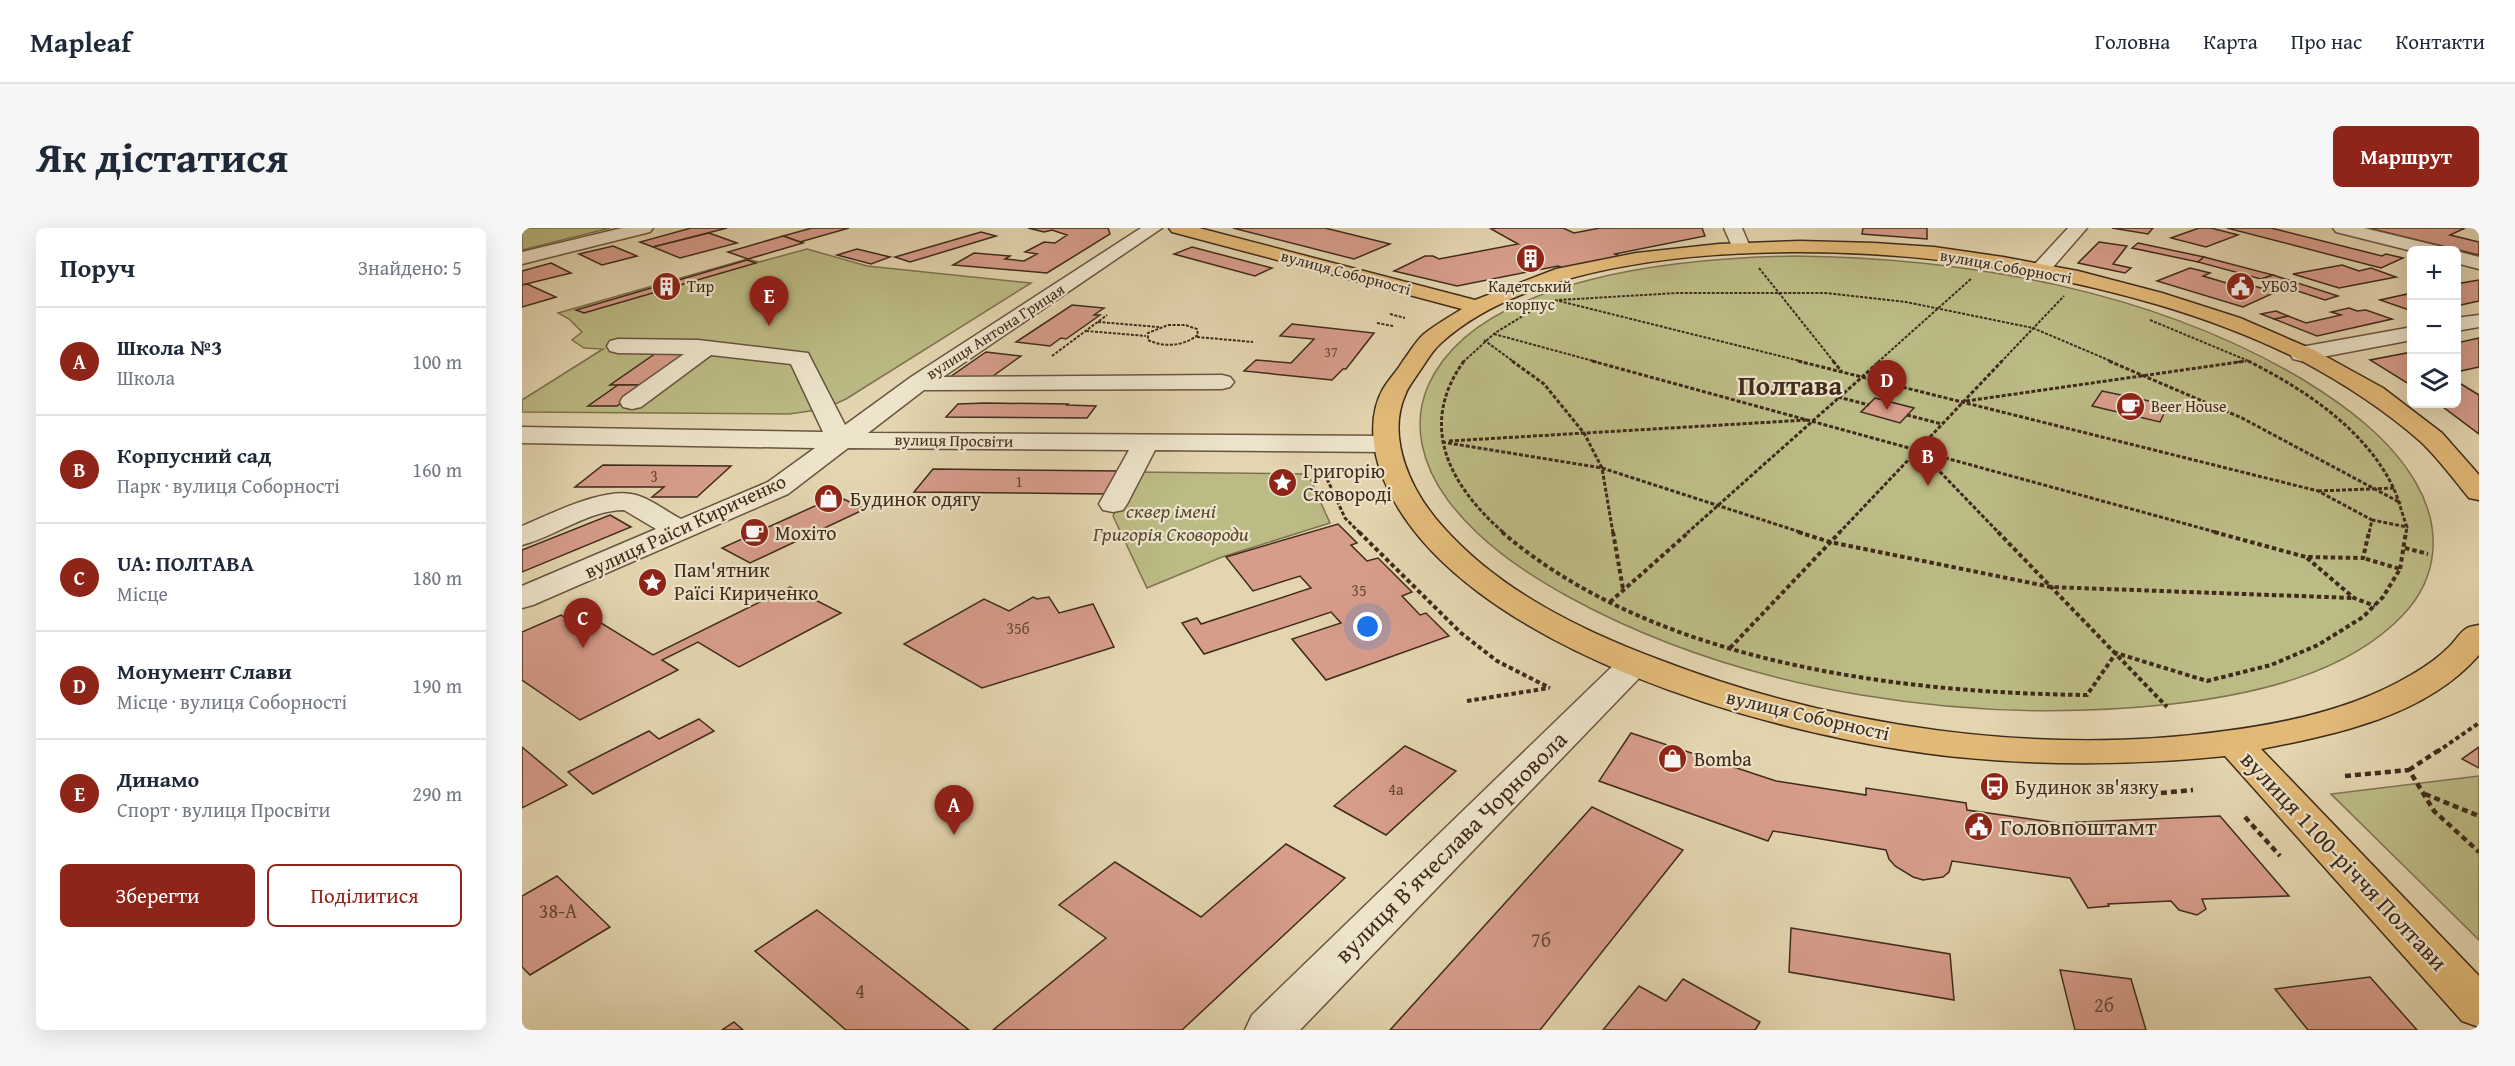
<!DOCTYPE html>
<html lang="uk">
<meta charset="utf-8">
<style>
:root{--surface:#fff;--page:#f6f6f7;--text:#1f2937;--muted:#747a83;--line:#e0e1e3;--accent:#8f2418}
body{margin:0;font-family:"Gentium Book Plus",serif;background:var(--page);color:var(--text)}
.controls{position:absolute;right:18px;top:18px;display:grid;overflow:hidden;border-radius:9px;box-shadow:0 6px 24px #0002}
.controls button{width:54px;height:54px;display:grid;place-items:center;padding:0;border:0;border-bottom:2px solid var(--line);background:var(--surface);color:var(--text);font:30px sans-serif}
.you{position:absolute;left:846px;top:399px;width:21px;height:21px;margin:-15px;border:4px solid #fff;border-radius:50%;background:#1a73e8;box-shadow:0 0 0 9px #1a73e833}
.badge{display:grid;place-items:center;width:39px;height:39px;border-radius:50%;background:var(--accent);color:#fff;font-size:20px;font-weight:700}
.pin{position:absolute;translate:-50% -50px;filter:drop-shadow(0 2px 3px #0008)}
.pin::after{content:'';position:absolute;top:32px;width:21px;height:18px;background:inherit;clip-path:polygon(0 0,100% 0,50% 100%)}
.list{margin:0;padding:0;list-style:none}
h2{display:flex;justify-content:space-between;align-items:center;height:78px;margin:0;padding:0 24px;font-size:26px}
h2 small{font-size:20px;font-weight:400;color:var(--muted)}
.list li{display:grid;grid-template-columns:39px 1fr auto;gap:18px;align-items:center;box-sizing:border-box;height:108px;padding:0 24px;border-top:2px solid var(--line)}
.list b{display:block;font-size:22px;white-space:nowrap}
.list p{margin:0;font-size:20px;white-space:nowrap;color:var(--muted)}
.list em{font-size:20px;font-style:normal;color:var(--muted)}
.actions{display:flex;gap:12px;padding:18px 24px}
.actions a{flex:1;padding:14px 0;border:2px solid var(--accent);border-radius:9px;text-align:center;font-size:21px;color:var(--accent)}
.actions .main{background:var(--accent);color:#fff}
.icon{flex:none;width:33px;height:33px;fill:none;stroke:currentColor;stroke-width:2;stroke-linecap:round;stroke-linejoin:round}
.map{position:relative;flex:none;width:1957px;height:802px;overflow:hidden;border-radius:9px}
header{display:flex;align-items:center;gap:36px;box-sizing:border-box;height:84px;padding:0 30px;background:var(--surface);border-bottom:2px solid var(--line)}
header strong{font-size:28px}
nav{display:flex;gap:33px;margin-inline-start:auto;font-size:21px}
.intro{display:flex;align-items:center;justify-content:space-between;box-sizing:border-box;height:144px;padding:0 36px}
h1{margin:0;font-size:42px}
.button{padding:15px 27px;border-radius:9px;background:var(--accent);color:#fff;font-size:21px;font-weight:700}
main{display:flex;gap:36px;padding:0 36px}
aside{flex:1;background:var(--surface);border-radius:9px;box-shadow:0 6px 24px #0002}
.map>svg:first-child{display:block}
.green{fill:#bcbb85;stroke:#7e7350;stroke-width:1.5}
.building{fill:#d79d8b;stroke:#402b1b;stroke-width:1.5}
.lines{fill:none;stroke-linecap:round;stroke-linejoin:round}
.minor-casing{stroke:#695640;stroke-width:3}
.major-casing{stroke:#402b1b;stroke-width:3}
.path-far3{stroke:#402b1b;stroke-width:2;stroke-dasharray:3 1.5;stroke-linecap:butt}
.path-far2{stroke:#402b1b;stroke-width:3;stroke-dasharray:4 2;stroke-linecap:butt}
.path-far1{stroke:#402b1b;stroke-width:4;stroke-dasharray:4.5 3;stroke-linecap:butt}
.path{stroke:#402b1b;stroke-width:4.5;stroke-dasharray:6 4;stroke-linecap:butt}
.minor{fill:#ede4cb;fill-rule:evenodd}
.major{fill:#e2ba78;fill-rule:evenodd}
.labels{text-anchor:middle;stroke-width:4.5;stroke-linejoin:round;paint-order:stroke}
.far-number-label{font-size:14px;fill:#664837}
.far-street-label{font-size:16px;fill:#402b1b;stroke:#ede4cb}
.far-poi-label{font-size:16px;fill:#402b1b;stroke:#ede4cb;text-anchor:start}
.number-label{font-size:16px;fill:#664837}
.poi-label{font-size:20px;fill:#402b1b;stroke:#ede4cb;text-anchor:start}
.park-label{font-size:20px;font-style:italic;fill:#594830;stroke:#ede4cb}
.street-label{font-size:20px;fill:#402b1b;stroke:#ede4cb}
.near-number-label{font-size:20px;fill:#664837}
.near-poi-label{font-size:24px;fill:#402b1b;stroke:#ede4cb;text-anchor:start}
.near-street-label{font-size:24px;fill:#402b1b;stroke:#ede4cb}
.far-town-label{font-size:27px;font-weight:bold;fill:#402b1b;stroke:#ede4cb}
</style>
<header>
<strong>Mapleaf</strong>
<nav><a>Головна</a><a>Карта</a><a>Про нас</a><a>Контакти</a></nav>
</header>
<div class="intro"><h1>Як дістатися</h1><a class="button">Маршрут</a></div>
<main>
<aside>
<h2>Поруч<small>Знайдено: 5</small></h2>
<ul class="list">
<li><span class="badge">A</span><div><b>Школа №3</b><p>Школа</p></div><em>100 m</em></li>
<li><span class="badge">B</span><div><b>Корпусний сад</b><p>Парк · вулиця Соборності</p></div><em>160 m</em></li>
<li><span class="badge">C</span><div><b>UA: ПОЛТАВА</b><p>Місце</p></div><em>180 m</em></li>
<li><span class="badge">D</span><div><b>Монумент Слави</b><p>Місце · вулиця Соборності</p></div><em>190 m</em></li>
<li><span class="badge">E</span><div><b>Динамо</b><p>Спорт · вулиця Просвіти</p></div><em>290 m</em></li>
</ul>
<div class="actions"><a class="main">Зберегти</a><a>Поділитися</a></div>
</aside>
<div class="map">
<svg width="1957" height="802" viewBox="0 0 1957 802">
<rect width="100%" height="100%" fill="#e3d5af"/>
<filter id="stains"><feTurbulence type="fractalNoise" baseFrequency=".00333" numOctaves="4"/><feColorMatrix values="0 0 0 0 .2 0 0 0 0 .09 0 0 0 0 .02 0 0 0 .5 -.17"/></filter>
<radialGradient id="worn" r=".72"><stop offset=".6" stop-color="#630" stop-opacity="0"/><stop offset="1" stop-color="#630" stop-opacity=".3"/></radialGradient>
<g class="green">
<polygon points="0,0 88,0 0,22"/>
<polygon points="285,21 345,38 509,55 324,171 302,181 267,186 0,184 0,172 81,121 62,120 50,112 60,104 47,91 36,85 225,31 237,34"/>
<path d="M1273 28C1445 30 1630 62 1780 151 1824 178 1868 210 1894 255 1920 300 1917 349 1881 387 1824 447 1729 467 1650 476 1450 498 1223 466 1045 368 1000 343 956 313 925 271 901 238 889 197 906 158 955 46 1167 30 1273 28Z"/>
<polygon points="614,244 786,246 808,295 700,329 625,360 591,288"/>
<polygon points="1957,548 1957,712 1809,566"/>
</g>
<g class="building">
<polygon points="169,0 205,0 131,19 118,14"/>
<polygon points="290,0 327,0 278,14 261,8"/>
<polygon points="506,0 586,0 588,6 525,45 431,37 452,25 488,28 483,31 502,33 515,26 503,24 522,14 533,15 545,7 530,2 522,4"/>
<polygon points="711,0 803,0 868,16 832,31"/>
<polygon points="975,0 1041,0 1052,5 1078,0 1180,0 1183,8 1093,26 1098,28 1041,40 1036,38 935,58 872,43 903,28 911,28 917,31 996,16 969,1"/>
<polygon points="1341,0 1405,0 1405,11 1340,6"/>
<polygon points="1590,0 1631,0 1626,6"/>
<polygon points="1677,0 1689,0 1716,7 1684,19 1649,10"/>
<polygon points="1705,0 1749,0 1860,28 1864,26 1881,30 1859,40"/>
<polygon points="1846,0 1943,0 1928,7 1957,14 1957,27"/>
<polygon points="459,4 474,8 388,34 373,29"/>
<polygon points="187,5 215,15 158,30 131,19"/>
<polygon points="261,8 281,15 226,31 206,24"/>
<polygon points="1577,14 1605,18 1591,36 1609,40 1603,45 1556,35"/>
<polygon points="1616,15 1682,29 1676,34 1610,20"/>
<polygon points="91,18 115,28 80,37 57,26"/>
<polygon points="670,19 750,40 733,48 652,26"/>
<polygon points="335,21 368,29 349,36 315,27"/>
<polygon points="1682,29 1751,47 1739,51 1676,34"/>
<polygon points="225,32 234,35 62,85 54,82"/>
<polygon points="29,35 49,45 0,57 0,43"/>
<polygon points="1820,37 1837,43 1849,40 1874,49 1817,60 1771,46"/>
<polygon points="1668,40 1688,45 1681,48 1725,61 1732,58 1754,64 1721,79 1635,53"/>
<polygon points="1751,47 1816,68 1803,72 1739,51"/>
<polygon points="1957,52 1957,73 1934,78 1934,56"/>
<polygon points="5,56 34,69 0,79 0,57"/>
<polygon points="1890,65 1890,83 1858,72"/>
<polygon points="550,77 582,80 572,87 578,87 544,111 539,110 528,118 494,114"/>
<polygon points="1827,80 1835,83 1844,82 1870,91 1795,108 1752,91 1766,88 1784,95 1819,87 1809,84"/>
<polygon points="1754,83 1766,88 1752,91 1739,86"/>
<polygon points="770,96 852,105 824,141 821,141 810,152 722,143 734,132 769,135 792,111 758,108"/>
<polygon points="1957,110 1957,139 1934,144 1934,115"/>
<polygon points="137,123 171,123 124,157 88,157"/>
<polygon points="464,124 499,128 464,153 428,149"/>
<polygon points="1890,124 1890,158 1848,132"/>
<polygon points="1934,153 1957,167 1957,206 1917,176 1934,176"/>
<polygon points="96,157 124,157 95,178 66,178"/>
<polygon points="1580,163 1646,177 1638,194 1570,178"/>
<polygon points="1353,170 1392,180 1378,195 1339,184"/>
<polygon points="463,175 546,176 545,177 574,178 565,190 424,189 436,176"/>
<polygon points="81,237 209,238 175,269 130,269 142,259 53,259"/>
<polygon points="411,241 599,243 585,266 392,264"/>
<polygon points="315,268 343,281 228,335 200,320"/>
<polygon points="88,287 109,299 0,344 0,322"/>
<polygon points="816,296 835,315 829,317 845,333 856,330 890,364 880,368 898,387 904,385 927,408 804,452 770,411 819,395 809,384 682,426 660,395 675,390 679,396 789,360 778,348 731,363 704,329"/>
<polygon points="268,359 319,385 217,439 176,414 140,432 156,442 58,492 0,452 0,404 39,387 48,392 63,385 131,427"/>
<polygon points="511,369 515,371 527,369 537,385 571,376 592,419 460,460 382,416 462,371 487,383"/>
<polygon points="177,491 192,503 71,566 46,544 127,503 137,511"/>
<polygon points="1109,505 1254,553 1344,567 1344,560 1444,575 1445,582 1537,595 1698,588 1767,668 1680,671 1684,681 1675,687 1657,682 1649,673 1586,676 1587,678 1566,680 1548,650 1430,633 1427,644 1421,649 1401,652 1391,649 1373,638 1367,631 1364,622 1251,603 1246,613 1077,553"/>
<polygon points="883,518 934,543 864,607 812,578"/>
<polygon points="0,519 45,557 0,580"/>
<polygon points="1957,519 1957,540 1940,531"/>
<polygon points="1070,579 1161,622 1018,802 868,802"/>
<polygon points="764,616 823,650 660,802 471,802 584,710 537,677 593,634 679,689"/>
<polygon points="35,648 88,699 8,747 0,739 0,668"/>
<polygon points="295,682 447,802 324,802 233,723"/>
<polygon points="1269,700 1428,726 1432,772 1267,744"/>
<polygon points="1538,742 1609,751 1624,802 1553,802"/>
<polygon points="1848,749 1895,802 1786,802 1753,761"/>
<polygon points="1161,751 1238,794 1233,802 1081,802 1117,758 1144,773"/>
<polygon points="212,794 221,802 200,802"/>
</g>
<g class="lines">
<defs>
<g id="minor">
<polygon points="100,0 131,0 128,4 0,36 0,24"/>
<path d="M619 0H640L421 149 700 147 708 149 712 154 708 159 700 161 402 162 346 205 865 208 874 210 878 216 874 222 865 224 633 222 605 276 601 282 591 284 581 282 577 276 607 222 326 220 266 266 11 377 0 380V358L134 301 102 282C67 282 34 308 0 317V298C29 286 86 256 117 268 132 273 145 284 159 291L246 254 293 220 0 215V199L301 204 269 136 189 127 119 179 110 181 101 179 98 174 101 169 162 126 96 125 88 123 85 118 88 113 96 111 176 112 286 125 323 197 389 149Z"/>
<polygon points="1202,0 1220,0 1228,19 1226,23 1212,23"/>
<polygon points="1546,0 1565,0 1525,46 1511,46 1508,42 1511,38"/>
<polygon points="1811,0 1842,0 1916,18 1918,22 1890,23 1814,4"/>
<polygon points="1934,23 1957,29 1957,41 1934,35"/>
<polygon points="1957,87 1957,99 1934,103 1934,90"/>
<polygon points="1890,99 1890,112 1779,133 1771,131 1768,126 1771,121 1779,119"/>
<polygon points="1112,426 1124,429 1129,436 1124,443 778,802 723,802 730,787 1100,429"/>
</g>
<path id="major" d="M647 0H677L953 72 1034 41 1114 25 1197 16 1278 13 1352 15 1412 19 1481 29 1556 43 1640 65 1718 90 1792 122 1861 160 1920 205 1957 247V272L1947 270C1932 252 1917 231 1899 214 1863 182 1821 155 1778 132 1687 86 1586 60 1486 42 1336 14 1038 6 919 115 910 123 904 134 897 144 895 147 885 161 884 165 863 210 890 265 921 299 978 363 1058 402 1138 432 1311 499 1518 529 1703 503 1766 495 1834 480 1889 447 1903 439 1917 429 1928 418 1934 412 1938 404 1945 400 1949 398 1953 398 1957 397V427C1904 488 1815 506 1739 521L1957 748V799L1940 793 1703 528C1612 537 1526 538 1435 529 1266 512 931 423 861 250 850 223 846 187 861 161 867 151 875 143 881 133 887 125 894 113 902 106 913 97 927 89 940 81L650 4Z"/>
</defs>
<use href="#minor" class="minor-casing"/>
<use href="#major" class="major-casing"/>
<g class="path-far3">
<polyline points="1237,40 1312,134"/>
<polyline points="1033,72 1282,134"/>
<polyline points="1037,72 1155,65 1304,65 1384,74 1511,100 1591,134"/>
<polyline points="868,86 883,90"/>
<polyline points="1628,92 1729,134"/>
<polyline points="576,94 637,99"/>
<polyline points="855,95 871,98"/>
<path d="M646 97H663L675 101 676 107C661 118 643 120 626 112V105Z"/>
<polyline points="564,103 624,108"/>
<polyline points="972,106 1075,134"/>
<polyline points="675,109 731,114"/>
<polyline points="962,112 992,134"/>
<polyline points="530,128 585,87"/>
<polyline points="941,134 973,105 1009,83"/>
<polyline points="1356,134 1449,51"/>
<polyline points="1479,134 1542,68"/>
<polyline points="1715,134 1724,133"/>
</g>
<g class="path-far2">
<path d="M942 133C895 198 928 258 982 305"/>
<polyline points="990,133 1022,156 1062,205 1080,240 1091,305"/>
<polyline points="1070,133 1697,305"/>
<polyline points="1276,133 1796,263 1850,292 1847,305"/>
<polyline points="1311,133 1320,144"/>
<polyline points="1587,133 1720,190 1879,275"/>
<path d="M1726 133C1782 161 1843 201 1871 259 1877 272 1880 286 1885 299L1850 292"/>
<polyline points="1316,169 1347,177"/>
<polyline points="1444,173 1724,133"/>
<polyline points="1385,187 1420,196"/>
<polyline points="927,213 1285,192"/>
<polyline points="920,214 1080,240 1281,305"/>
<polyline points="1397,222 1477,305"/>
<polyline points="800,240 823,290 838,305"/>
<polyline points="1796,263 1873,260"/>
<polyline points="1165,305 1358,133"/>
<polyline points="1317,305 1480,133"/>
<polyline points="1884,305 1885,299"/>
</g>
<g class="path-far1">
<polyline points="837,304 939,405 975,433 1028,460"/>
<path d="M980 304C1131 434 1373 465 1565 467L1594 425 1685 453 1749 437 1796 417 1841 389 1861 369 1878 341 1841 330"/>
<polyline points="1091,304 1101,361"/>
<polyline points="1276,304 1308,314 1529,359 1832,370"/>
<polyline points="1476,304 1645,479"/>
<polyline points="1692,304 1784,329 1841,330 1847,304"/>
<polyline points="1883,320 1906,326"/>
<polyline points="1785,330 1832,370 1853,378"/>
<polyline points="1878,341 1884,304"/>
<polyline points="1088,374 1167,304"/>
<polyline points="1208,420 1318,304"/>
<polyline points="945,473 1027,460"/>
<polyline points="1915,524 1957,495"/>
</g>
<g class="path">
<polyline points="1887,542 1917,522"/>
<polyline points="1823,548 1887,542 1912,583 1957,624"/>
<polyline points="1629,566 1671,562"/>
<polyline points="1903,566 1957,588"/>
<polyline points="1723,589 1758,628"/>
</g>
<use href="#minor" class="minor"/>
<use href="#major" class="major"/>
</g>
<defs>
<symbol id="building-disc" viewBox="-11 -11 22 22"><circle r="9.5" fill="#8f2418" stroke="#ede4cb"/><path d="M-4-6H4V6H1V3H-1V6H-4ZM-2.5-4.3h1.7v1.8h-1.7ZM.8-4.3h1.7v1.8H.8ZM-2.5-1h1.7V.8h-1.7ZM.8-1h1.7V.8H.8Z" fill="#fff"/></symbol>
<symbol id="civic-disc" viewBox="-11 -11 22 22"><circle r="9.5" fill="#8f2418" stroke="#ede4cb"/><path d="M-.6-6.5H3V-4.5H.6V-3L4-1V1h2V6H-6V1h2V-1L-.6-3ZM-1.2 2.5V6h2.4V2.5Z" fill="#fff"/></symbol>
<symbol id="cafe-disc" viewBox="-11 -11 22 22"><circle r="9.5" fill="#8f2418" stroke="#ede4cb"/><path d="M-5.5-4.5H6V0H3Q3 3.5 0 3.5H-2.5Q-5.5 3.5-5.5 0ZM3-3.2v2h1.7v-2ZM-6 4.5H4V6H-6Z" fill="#fff"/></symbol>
<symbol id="sight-disc" viewBox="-11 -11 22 22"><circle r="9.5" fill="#8f2418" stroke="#ede4cb"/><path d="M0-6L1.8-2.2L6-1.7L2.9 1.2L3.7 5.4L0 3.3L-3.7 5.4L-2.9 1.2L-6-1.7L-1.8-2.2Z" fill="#fff"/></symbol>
<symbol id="shop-disc" viewBox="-11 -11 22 22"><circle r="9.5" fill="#8f2418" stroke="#ede4cb"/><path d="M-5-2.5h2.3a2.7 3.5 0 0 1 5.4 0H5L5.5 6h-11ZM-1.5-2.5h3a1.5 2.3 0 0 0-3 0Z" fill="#fff"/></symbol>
<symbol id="bus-disc" viewBox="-11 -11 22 22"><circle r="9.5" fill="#8f2418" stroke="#ede4cb"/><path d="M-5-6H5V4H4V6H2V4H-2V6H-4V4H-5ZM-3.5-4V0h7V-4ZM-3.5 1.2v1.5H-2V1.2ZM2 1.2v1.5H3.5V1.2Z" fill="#fff"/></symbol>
</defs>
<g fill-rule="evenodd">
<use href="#building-disc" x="992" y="14" width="33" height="33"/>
<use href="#building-disc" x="128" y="42" width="33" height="33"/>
<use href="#civic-disc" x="1702" y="42" width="33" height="33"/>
<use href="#cafe-disc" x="1592" y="162" width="33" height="33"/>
<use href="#sight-disc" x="744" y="238" width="33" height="33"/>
<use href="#shop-disc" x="290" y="254" width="33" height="33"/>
<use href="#cafe-disc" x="216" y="288" width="33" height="33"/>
<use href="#sight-disc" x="114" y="338" width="33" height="33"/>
<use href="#shop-disc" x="1134" y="514" width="33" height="33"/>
<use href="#bus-disc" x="1456" y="542" width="33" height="33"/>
<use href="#civic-disc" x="1440" y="582" width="33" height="33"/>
</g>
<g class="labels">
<g class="far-number-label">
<text x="809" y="129">37</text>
</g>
<g class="far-street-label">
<text transform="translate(1484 38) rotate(10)" y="6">вулиця Соборності</text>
<text transform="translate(824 44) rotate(15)" y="6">вулиця Соборності</text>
<text transform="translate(473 103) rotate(-33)" y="6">вулиця Антона Грицая</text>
<text transform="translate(432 212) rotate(1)" y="6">вулиця Просвіти</text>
</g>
<g class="far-poi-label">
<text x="165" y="64">Тир</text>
<text x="1008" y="64" text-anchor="middle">Кадетський<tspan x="1008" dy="18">корпус</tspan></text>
<text x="1739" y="64">УБОЗ</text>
<text x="1629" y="184">Beer House</text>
</g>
<g class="number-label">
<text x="132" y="254">3</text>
<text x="497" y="259">1</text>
<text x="837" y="368">35</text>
<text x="496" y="406">35б</text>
<text x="874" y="567">4а</text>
</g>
<g class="poi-label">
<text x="781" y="250">Григорію<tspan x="781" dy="23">Сковороді</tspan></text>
<text x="328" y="278">Будинок одягу</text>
<text x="253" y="312">Мохіто</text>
<text x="152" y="349">Пам'ятник<tspan x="152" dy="23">Раїсі Кириченко</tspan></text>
<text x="1172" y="538">Bomba</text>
<text x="1493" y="566">Будинок зв'язку</text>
</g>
<g class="park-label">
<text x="649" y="290">сквер імені<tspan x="649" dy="23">Григорія Сковороди</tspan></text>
</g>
<g class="street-label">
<text transform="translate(163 298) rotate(-25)" y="7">вулиця Раїси Кириченко</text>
<text transform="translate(1286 487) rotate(13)" y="7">вулиця Соборності</text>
</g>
<g class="near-number-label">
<text x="36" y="690">38-А</text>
<text x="1019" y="719">7б</text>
<text x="338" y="770">4</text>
<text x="1582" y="784">2б</text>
</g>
<g class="near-poi-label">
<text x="1478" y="607">Головпоштамт</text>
</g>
<g class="near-street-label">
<text transform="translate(929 619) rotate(-45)" y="8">вулиця Вʼячеслава Чорновола</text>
<text transform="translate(1822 633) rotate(47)" y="8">вулиця 1100-річчя Полтави</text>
</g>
<g class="far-town-label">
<text x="1268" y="167">Полтава</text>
</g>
</g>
<rect width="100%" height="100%" filter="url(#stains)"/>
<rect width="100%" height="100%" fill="url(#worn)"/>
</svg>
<div class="controls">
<button>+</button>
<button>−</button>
<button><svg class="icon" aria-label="layers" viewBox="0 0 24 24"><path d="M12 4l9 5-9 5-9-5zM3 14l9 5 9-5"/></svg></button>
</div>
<div class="you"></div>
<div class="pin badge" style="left:432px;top:607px">A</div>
<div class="pin badge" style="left:1406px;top:258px">B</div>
<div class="pin badge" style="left:61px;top:420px">C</div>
<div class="pin badge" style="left:1365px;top:182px">D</div>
<div class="pin badge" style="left:247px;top:98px">E</div>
</div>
</main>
